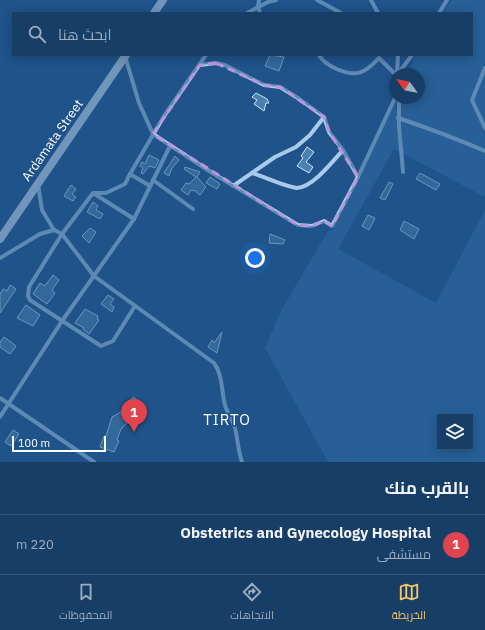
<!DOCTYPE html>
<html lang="ar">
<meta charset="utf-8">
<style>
:root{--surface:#173e67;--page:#244970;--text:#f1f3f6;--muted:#9eaec0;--line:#36577b;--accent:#fac769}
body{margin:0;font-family:"IBM Plex Sans",Cairo,sans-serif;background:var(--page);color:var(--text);direction:rtl}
.controls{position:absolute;right:12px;bottom:12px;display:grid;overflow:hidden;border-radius:0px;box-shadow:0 2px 10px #0003}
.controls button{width:36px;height:36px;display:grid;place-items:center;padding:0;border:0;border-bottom:1px solid var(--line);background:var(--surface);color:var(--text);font:20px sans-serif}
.compass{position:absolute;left:389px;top:68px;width:36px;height:36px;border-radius:50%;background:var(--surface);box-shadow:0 2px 10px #0003;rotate:303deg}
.scale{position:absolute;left:12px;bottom:10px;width:94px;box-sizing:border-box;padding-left:4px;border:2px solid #fff;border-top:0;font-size:11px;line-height:14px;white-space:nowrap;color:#fff;-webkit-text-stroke:3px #1f5389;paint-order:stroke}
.you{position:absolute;left:255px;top:258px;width:14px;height:14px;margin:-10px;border:3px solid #fff;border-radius:50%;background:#1a73e8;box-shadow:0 0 0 6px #1a73e833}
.badge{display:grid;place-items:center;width:26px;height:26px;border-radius:50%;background:var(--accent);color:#fff;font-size:13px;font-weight:700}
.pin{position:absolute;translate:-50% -33px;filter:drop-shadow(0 1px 2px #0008)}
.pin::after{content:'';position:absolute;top:21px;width:14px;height:12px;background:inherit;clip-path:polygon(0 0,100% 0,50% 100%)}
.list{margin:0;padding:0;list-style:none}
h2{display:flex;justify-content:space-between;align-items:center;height:52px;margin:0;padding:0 16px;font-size:17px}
h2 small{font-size:13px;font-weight:400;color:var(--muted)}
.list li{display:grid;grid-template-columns:26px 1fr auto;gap:12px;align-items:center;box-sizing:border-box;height:60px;padding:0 16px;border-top:1px solid var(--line)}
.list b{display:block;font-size:15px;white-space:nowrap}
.list p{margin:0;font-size:13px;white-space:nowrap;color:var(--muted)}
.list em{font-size:13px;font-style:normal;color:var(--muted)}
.icon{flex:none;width:22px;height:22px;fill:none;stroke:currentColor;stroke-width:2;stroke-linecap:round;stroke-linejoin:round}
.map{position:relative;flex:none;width:485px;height:462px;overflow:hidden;direction:ltr}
.search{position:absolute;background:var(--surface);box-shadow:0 2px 10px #0003;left:12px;right:12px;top:12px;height:44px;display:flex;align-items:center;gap:10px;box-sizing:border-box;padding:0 14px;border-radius:0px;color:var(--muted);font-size:15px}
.sheet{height:112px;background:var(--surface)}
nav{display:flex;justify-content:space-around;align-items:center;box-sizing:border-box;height:56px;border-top:1px solid var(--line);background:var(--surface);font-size:11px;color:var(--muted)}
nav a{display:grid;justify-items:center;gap:2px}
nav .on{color:var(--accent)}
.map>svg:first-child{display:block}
.green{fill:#326ea6;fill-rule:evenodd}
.building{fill:#4b80b2;stroke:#cee4f8}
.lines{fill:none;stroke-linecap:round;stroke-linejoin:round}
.minor{stroke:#a9cbeb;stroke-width:4}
.secondary{stroke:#d5e6f8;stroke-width:8}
.marked{fill:none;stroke:#bd96df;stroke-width:3;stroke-dasharray:8 5;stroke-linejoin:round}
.labels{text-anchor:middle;stroke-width:3.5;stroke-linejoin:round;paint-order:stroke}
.street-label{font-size:13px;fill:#fff;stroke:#1f5389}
.quarter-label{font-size:15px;letter-spacing:1px;fill:#fff;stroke:#1f5389}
</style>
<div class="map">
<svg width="485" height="462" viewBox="0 0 485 462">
<rect width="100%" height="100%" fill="#1f5389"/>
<path class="green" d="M451 0H485V197L394 149 338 249 436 303 485 210V462H328L265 348 282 309 328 231H332L360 177 396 99 399 149 402 148 401 98H419V74H408L416 55H472V13H442ZM440 417H470V447H440Z"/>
<g class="building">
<polygon points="270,55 284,57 279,71 265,66"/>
<polygon points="256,93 267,99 269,103 266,103 264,111 254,104 257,100 252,97"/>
<polygon points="307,147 314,152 306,162 313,167 309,173 297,166 303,158 301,156"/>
<polygon points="149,155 159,160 155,168 149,166 143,174 141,173 143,168 140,166 142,162 145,164"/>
<polygon points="175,156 179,160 172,168 169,176 164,173"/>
<polygon points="185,167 200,172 197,177 206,187 200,195 194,190 193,191 191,190 188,195 181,190 186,183 189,184 196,177 184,169"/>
<polygon points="420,173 440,184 436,190 416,179"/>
<polygon points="210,177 220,184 217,189 206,183"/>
<polygon points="389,182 393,184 385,200 380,198"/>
<polygon points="71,185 76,189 72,194 76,197 73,201 64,196"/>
<polygon points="93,202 98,206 96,210 103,214 100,219 87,212"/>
<polygon points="368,215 375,218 369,230 362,226"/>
<polygon points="404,221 419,229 414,239 400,230"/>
<polygon points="90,228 96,232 89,243 82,236"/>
<polygon points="270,234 285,240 283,244 269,243"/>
<polygon points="53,275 59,280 52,290 55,293 47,304 33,294 40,283 45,286"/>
<polygon points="10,285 16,289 0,313 0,294 3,289 7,291"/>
<polygon points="108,295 114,299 110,304 114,307 112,312 101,304"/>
<polygon points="26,305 40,315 33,326 17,318"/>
<polygon points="85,309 98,316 97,319 99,320 89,334 83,329 84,328 75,323"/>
<polygon points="222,332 217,353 208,347 212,340 214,343"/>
<polygon points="4,337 16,346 10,354 0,347 0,342"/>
<polygon points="134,397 144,408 135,416 134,415 127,420 128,422 121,429 117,440 119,441 114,452 100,447 104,436 106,436 112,417 119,413 126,406 125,404"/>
<polygon points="13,430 19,434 11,446 5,442"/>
</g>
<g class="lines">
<g class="minor">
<polyline points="259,0 258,7 260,13"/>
<polyline points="317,0 341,13"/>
<polyline points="371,0 378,13"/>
<polyline points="247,13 268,2 276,0"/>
<polyline points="439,13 447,0"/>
<path d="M319 55C325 66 349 77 361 72 368 70 374 63 379 58L395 74"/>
<polyline points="125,56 139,103 153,134 209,171 298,225 312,226 324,221 332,226 358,177 395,98"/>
<polyline points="200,65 216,63 225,65 264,85 280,87 298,98 324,117 329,132 343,150 358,177"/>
<polyline points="485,68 472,100 485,128"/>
<polyline points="397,74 398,55"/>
<polyline points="398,74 412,55"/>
<polyline points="399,98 399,126 403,172"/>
<path d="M398 118C428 128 457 139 485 151"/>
<path d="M252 173C262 176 289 188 297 188 313 187 333 161 343 150"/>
<polyline points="153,180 193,209"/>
<polyline points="38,184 42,210 54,230"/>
<polyline points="150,186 130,174 164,116 206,55"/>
<polyline points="233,186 275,157 296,147 310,135 324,117"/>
<polyline points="94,193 106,193 125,184 130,174"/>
<polyline points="134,219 93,193 62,234 29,287 28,296 30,300 101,346 113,341 135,306"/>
<path d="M0 258 40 234 54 230 62 234 94 276 214 363C223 375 221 390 225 405 227 413 233 420 235 428 238 440 238 451 242 462"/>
<polyline points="0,398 94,462"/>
<polyline points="0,417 62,321 134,219 170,146"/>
</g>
<g class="secondary">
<polyline points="154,13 163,0"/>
<polyline points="0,239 126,55"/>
</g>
</g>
<path d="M0 0H485V462H0ZM216 63 264 85 280 87 324 117 329 132 358 177 332 226 324 221 312 226 298 225 153 134 200 65Z" fill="#1f5389" fill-opacity=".55" fill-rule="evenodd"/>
<path class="marked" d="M216 63 264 85 280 87 324 117 329 132 358 177 332 226 324 221 312 226 298 225 153 134 200 65Z"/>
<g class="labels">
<g class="street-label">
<text transform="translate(52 140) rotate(-55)" y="5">Ardamata Street</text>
</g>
<g class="quarter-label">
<text x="227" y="425">TIRTO</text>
</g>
</g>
</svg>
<div class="controls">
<button><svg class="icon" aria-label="layers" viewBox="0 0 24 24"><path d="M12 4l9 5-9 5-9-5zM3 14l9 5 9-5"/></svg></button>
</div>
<svg class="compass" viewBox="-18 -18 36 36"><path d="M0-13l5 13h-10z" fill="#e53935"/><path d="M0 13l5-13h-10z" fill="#9eaec0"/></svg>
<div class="scale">100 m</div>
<div class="you"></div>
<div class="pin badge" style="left:134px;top:432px;background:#e0444e">1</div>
<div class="search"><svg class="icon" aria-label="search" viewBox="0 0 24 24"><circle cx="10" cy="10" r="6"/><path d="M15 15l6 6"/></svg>ابحث هنا</div>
</div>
<section class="sheet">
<h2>بالقرب منك<small></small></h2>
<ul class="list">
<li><span class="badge" style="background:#e0444e">1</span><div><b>Obstetrics and Gynecology Hospital</b><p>مستشفى</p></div><em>220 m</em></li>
</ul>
</section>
<nav>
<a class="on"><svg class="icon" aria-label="map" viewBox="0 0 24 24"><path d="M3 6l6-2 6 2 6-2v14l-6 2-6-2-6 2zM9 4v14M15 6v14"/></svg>الخريطة</a>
<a><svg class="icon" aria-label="directions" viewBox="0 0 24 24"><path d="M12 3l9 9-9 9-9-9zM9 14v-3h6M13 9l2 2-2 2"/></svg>الاتجاهات</a>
<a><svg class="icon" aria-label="saved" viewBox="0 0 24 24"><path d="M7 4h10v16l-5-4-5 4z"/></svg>المحفوظات</a>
</nav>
